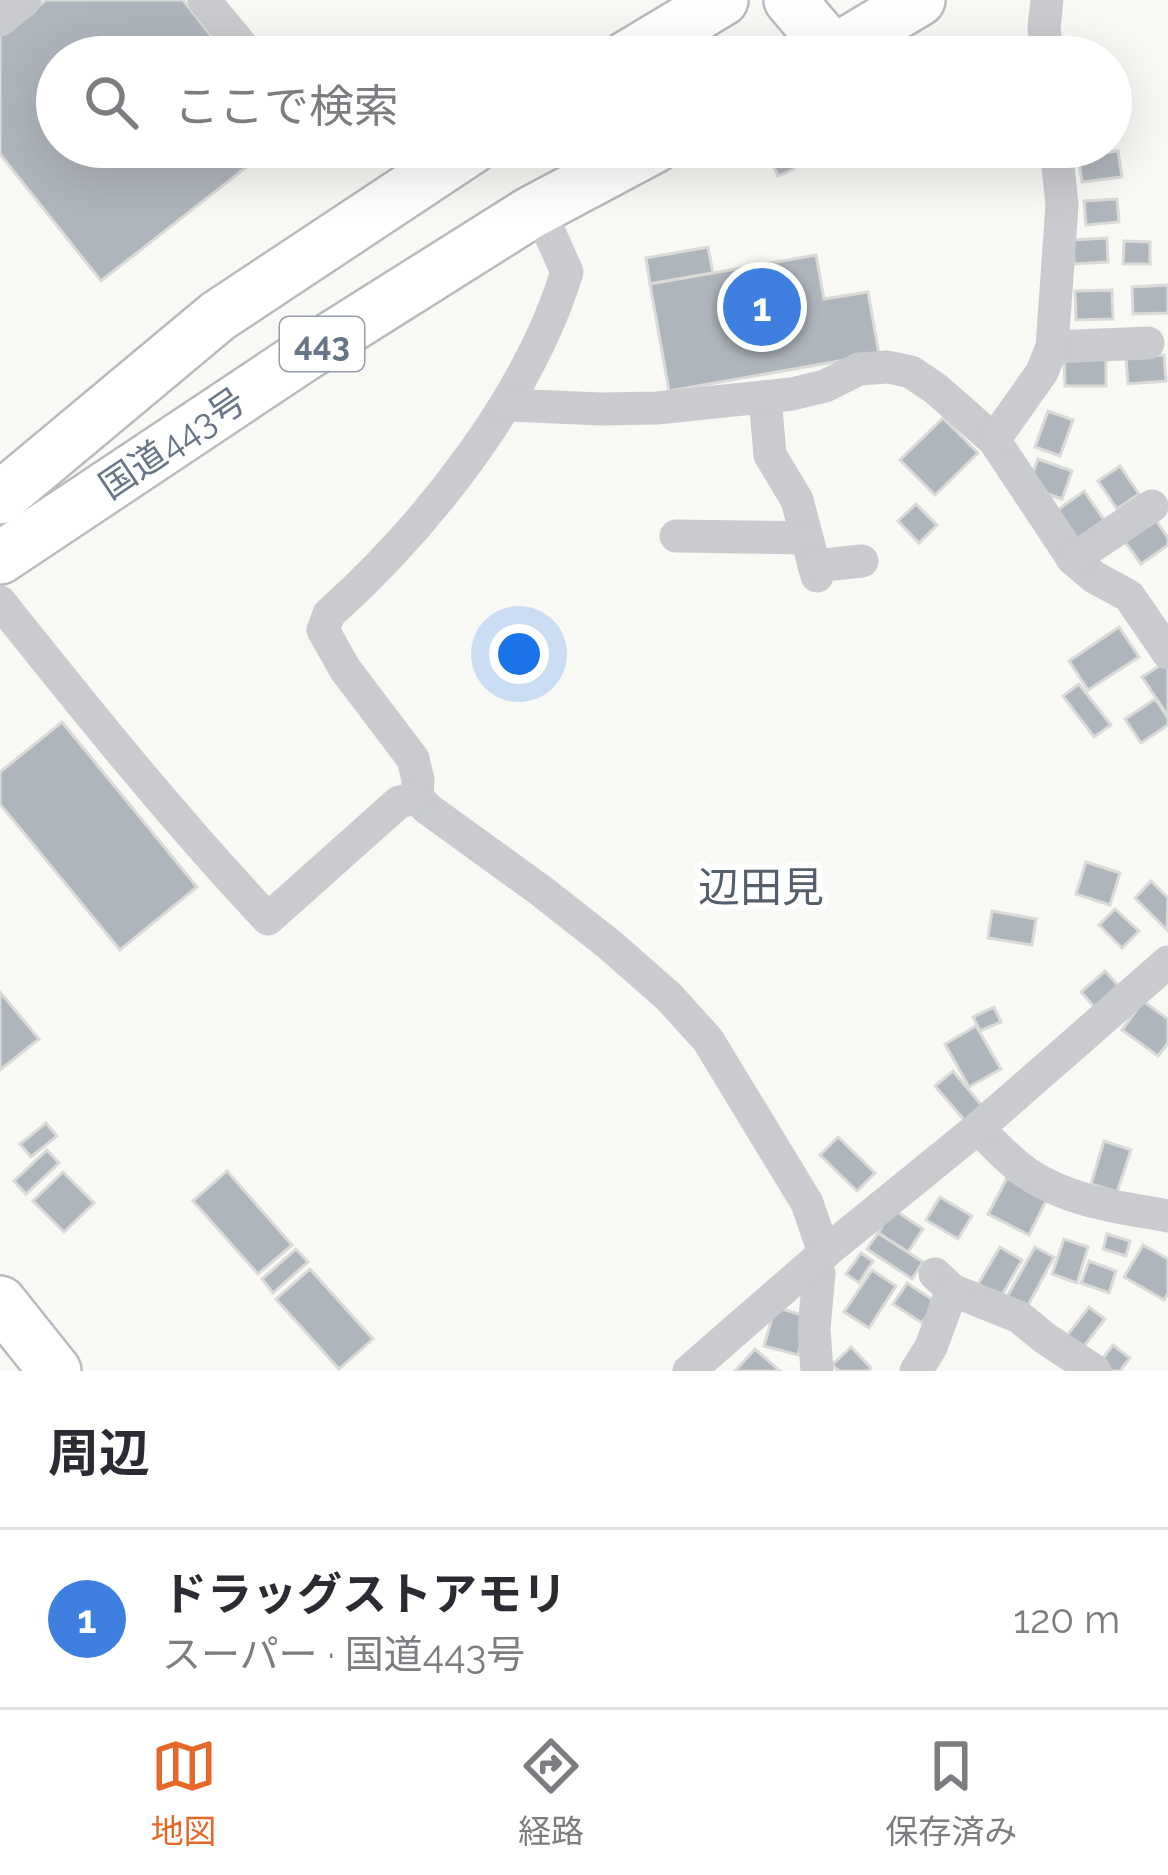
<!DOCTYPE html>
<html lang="ja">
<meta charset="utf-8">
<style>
:root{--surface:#fff;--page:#f2f2f3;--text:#2b2b33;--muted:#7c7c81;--line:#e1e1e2;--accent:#e56828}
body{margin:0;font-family:Raleway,"Noto Sans JP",sans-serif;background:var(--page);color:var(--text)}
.you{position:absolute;left:519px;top:654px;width:42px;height:42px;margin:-30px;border:9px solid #fff;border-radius:50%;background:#1a73e8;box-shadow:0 0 0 18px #1a73e833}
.badge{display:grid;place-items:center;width:78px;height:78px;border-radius:50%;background:var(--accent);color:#fff;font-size:39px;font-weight:700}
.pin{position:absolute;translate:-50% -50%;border:6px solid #fff;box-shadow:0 3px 12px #0006}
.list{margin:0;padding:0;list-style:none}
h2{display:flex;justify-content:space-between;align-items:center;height:156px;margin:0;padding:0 48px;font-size:51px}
h2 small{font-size:39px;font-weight:400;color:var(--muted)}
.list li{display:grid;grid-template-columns:78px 1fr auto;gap:36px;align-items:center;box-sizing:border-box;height:180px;padding:0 48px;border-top:3px solid var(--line)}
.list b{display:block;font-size:45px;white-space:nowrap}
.list p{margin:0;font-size:39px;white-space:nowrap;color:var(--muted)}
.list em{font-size:39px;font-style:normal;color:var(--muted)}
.icon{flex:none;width:66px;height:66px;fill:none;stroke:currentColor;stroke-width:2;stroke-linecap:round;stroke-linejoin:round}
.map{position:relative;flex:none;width:1168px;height:1371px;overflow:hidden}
.search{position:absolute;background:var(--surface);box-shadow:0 12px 48px #0002;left:36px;right:36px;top:36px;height:132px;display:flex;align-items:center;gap:30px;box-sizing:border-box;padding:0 42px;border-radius:66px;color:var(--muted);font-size:45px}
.sheet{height:336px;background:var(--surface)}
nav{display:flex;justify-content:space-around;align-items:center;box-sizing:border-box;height:168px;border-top:3px solid var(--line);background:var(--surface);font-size:33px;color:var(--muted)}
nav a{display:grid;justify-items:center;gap:6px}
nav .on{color:var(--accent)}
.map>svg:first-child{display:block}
.building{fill:#afb5bc;stroke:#dadad8;stroke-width:3}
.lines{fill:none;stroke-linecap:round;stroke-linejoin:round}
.highway-casing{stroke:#b9bbbf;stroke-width:56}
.minor{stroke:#c9cbcf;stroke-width:33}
.highway{stroke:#fff;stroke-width:51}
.labels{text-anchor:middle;stroke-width:12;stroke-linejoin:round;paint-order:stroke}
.shield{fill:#fff;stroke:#959eab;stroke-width:3}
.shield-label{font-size:33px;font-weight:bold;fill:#677587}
.street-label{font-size:36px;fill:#677587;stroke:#fff}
.quarter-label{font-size:42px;fill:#555f6c;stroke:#fff}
</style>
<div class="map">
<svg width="1168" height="1371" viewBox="0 0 1168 1371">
<rect width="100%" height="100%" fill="#f8f8f5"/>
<g class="building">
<polygon points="46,0 183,0 228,57 57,57 57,147 272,147 101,281 0,154 0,36"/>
<polygon points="785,149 794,169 778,176 769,156"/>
<polygon points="1118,151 1122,177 1082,182 1078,156"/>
<polygon points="1117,199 1119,222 1086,225 1084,201"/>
<polygon points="1107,238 1108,262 1074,264 1073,240"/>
<polygon points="1124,241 1150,242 1150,264 1123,264"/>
<polygon points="708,247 713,273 650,284 646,258"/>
<polygon points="816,255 824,299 868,292 879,354 669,391 650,284"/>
<polygon points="1168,285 1168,313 1133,314 1132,287"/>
<polygon points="1112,290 1113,319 1076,320 1075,291"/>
<polygon points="1164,355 1166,381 1128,384 1126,358"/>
<polygon points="1064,359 1106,359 1106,386 1065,386"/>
<polygon points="1048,411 1073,420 1060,456 1035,447"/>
<polygon points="943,418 978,453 935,495 900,460"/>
<polygon points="1038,459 1072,471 1062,499 1028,487"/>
<polygon points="1120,466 1139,494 1117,509 1098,481"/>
<polygon points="1084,491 1105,521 1072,543 1052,514"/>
<polygon points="916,504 937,525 919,543 898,521"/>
<polygon points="1153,516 1168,538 1168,545 1141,564 1122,538"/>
<polygon points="1119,627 1139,657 1088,690 1069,661"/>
<polygon points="1164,663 1168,668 1168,716 1142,677"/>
<polygon points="1079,684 1111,725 1094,737 1063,696"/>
<polygon points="1155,699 1168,718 1168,725 1141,743 1125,719"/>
<polygon points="62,722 197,887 120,950 0,804 0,772"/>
<polygon points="1086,862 1120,873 1110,905 1076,894"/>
<polygon points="1151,881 1168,898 1167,930 1135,898"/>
<polygon points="1115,909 1139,931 1122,948 1099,925"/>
<polygon points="992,911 1036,919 1032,945 988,938"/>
<polygon points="1105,971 1122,990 1098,1011 1081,992"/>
<polygon points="0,992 39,1039 0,1070"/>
<polygon points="1143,1001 1168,1019 1168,1043 1158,1056 1122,1030"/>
<polygon points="994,1007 1001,1022 980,1031 973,1017"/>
<polygon points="976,1026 1001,1069 969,1087 945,1044"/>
<polygon points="953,1071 983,1107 966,1122 935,1086"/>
<polygon points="46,1123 57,1136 31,1157 20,1144"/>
<polygon points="838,1137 875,1173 857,1191 820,1155"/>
<polygon points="1104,1141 1131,1150 1117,1192 1091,1184"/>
<polygon points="47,1150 59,1163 26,1194 14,1181"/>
<polygon points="227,1171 292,1245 258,1274 193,1201"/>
<polygon points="63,1172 94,1203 64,1232 33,1201"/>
<polygon points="1007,1178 1047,1199 1029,1235 988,1214"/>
<polygon points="940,1197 972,1216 958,1239 926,1220"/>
<polygon points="893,1209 923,1229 908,1252 878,1233"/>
<polygon points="878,1233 923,1262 912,1279 867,1249"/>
<polygon points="1107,1234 1130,1241 1126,1256 1103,1249"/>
<polygon points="1064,1239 1088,1247 1077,1283 1052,1274"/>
<polygon points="1143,1245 1168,1259 1168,1293 1164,1300 1124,1277"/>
<polygon points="1000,1247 1022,1260 997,1304 974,1291"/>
<polygon points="1035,1247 1054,1257 1024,1313 1004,1302"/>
<polygon points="296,1249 308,1262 273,1293 262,1279"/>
<polygon points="861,1253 873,1261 859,1283 846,1274"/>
<polygon points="1089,1261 1116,1271 1109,1293 1081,1283"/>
<polygon points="310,1269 373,1339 339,1369 276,1299"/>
<polygon points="872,1270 896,1286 869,1328 844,1312"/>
<polygon points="907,1283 936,1302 922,1323 893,1304"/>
<polygon points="775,1307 809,1317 798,1355 764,1346"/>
<polygon points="1089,1307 1105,1319 1078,1354 1062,1342"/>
<polygon points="1113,1345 1130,1358 1120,1371 1110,1371 1099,1363"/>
<polygon points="851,1347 871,1368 868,1371 839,1371 832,1365"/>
<polygon points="755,1349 780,1371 735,1371"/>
</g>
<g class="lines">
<defs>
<g id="highway">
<polyline points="790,0 834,52"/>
<polyline points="627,57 722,0"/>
<polyline points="824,57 919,0"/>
<polyline points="0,498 218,316 473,147"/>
<polyline points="0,558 303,356 530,213 654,147"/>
<polyline points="0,1302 55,1371"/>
</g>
</defs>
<use href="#highway" class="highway-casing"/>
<g class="minor">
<polyline points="204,0 251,57"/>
<polyline points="0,20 25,0"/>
<polyline points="1047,57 1044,28 1047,0"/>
<path d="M530 213 550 234 567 272C528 399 426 527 329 614L323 630 345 669 413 759 418 780 417 798 428 809 540 890 610 945 669 997 708 1040 807 1203 820 1241 828 1250"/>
<polyline points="1052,347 1148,343"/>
<polyline points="765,397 770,455 797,500 817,576"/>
<polyline points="506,405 601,409 657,408 792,394 825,386 859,369 888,367 911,372 936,389 994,440 1073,559 1094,577 1129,596 1168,653"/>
<polyline points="994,440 1042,372 1052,347 1062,205 1056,147"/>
<polyline points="676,536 807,538"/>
<polyline points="1073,559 1152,506"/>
<polyline points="814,566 862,561"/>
<path d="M0 602C87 711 173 818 268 919L399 802 417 798"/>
<path d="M978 1128C994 1144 1010 1162 1028 1174 1070 1202 1120 1207 1168 1216"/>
<polyline points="813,1264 819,1273 814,1329 817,1371"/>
<polyline points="935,1274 952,1290 1019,1317 1046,1339 1095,1371"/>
<polyline points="689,1371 828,1250 978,1128 1168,962"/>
<polyline points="916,1371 931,1347 952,1290"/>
</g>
<use href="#highway" class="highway"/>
</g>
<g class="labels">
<rect class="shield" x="280" y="317" width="84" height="54" rx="9"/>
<g class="shield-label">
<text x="322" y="356">443</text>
</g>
<g class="street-label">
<text transform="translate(172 443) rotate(-34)" y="13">国道443号</text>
</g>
<g class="quarter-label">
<text x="761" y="902">辺田見</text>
</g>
</g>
</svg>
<div class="you"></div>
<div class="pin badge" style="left:762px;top:307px;background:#3f7fe0">1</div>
<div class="search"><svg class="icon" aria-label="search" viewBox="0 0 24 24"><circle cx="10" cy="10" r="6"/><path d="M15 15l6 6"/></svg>ここで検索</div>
</div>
<section class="sheet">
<h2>周辺<small></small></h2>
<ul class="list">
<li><span class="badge" style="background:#3f7fe0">1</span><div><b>ドラッグストアモリ</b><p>スーパー · 国道443号</p></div><em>120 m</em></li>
</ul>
</section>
<nav>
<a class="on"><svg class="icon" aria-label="map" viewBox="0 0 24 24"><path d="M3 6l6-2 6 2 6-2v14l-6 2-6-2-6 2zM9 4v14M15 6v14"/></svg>地図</a>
<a><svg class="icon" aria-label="directions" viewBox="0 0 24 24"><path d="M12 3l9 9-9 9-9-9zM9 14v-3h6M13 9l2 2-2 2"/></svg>経路</a>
<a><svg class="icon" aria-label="saved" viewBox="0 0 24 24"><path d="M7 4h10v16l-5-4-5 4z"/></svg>保存済み</a>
</nav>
